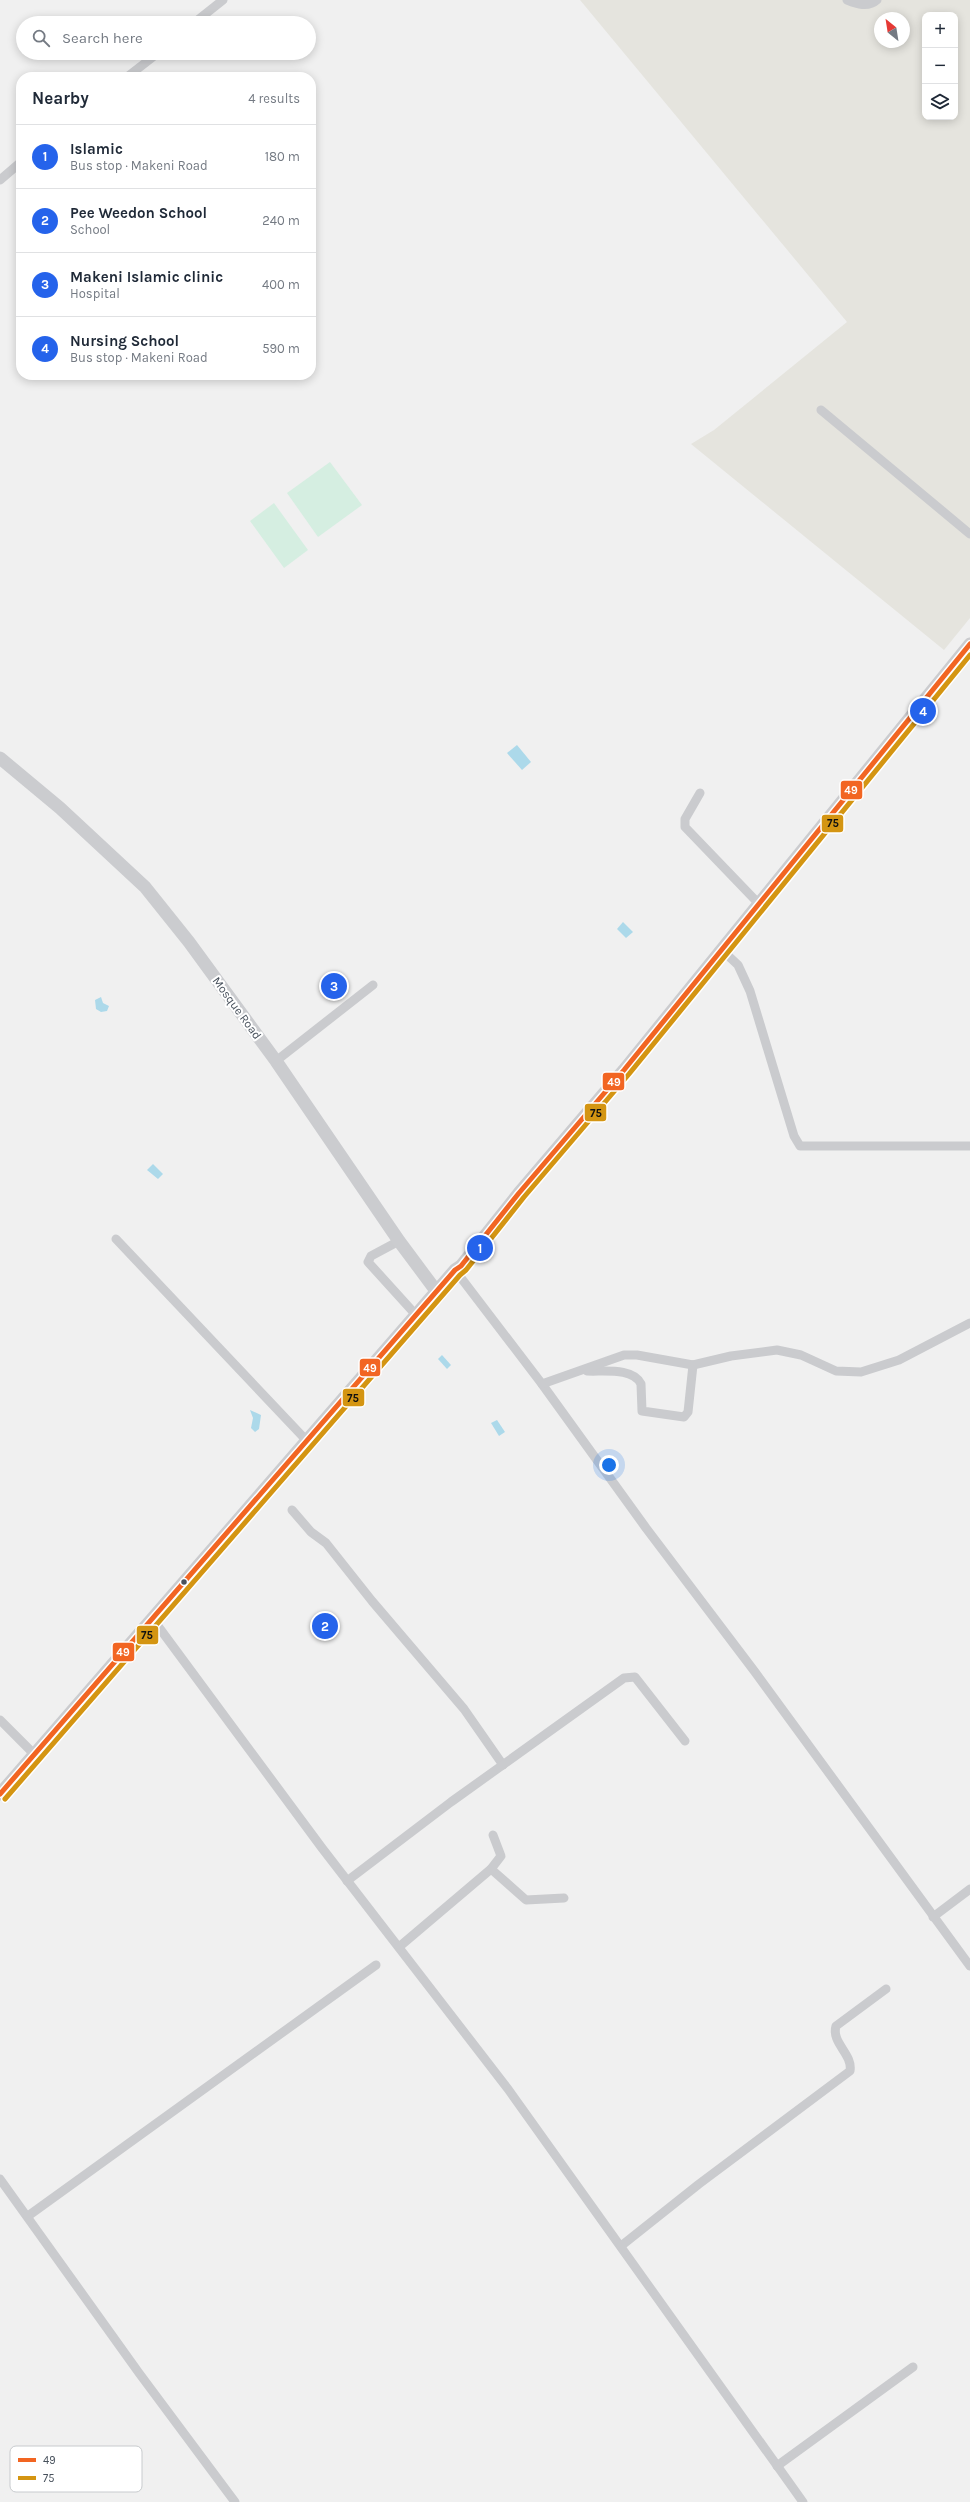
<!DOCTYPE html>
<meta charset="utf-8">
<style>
:root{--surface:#fff;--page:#f6f6f7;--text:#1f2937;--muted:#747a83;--line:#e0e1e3;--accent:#2563eb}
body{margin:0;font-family:Karla,sans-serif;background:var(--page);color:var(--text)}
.controls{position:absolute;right:12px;top:12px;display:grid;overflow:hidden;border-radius:8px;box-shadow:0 2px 10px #0003}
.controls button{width:36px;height:36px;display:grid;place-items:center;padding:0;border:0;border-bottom:1px solid var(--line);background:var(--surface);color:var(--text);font:20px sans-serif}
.compass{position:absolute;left:874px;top:12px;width:36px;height:36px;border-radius:50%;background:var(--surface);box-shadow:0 2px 10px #0003;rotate:330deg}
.you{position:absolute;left:609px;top:1465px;width:14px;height:14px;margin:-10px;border:3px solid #fff;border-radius:50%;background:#1a73e8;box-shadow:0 0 0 6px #1a73e833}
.badge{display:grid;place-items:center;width:26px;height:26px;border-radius:50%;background:var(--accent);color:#fff;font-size:13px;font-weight:700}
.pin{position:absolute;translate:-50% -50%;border:2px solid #fff;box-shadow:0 1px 4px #0006}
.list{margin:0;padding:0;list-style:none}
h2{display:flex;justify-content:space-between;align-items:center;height:52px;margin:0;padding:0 16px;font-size:17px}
h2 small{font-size:13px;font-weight:400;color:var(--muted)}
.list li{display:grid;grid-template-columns:26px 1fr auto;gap:12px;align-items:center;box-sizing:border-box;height:64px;padding:0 16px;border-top:1px solid var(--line)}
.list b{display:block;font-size:15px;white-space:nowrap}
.list p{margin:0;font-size:13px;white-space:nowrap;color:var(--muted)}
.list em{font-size:13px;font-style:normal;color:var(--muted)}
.icon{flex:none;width:22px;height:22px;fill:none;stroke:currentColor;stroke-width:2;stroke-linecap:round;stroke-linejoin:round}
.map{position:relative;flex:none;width:970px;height:2502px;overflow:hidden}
.search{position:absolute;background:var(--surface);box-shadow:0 2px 10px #0003;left:16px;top:16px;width:300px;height:44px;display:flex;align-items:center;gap:10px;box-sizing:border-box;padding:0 14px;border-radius:22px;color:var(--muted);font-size:15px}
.panel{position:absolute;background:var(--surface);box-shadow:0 2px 10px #0003;left:16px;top:72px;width:300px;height:308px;border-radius:16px}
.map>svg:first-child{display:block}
.commercial{fill:#e5e4de;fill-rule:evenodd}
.green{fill:#d5eee1}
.water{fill:#acd9ea}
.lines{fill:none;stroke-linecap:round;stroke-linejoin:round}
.street{stroke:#cacbce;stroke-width:9}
.secondary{stroke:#cbcccf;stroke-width:13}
.bus-1-casing{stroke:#fff;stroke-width:8}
.bus-2-casing{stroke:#fff;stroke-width:8}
.bus-1{stroke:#f26522;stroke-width:5}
.bus-2{stroke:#d49512;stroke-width:5}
.bus-dot{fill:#48515c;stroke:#fff;stroke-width:1.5}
.labels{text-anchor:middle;stroke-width:4;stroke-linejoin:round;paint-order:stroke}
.street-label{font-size:12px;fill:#48515c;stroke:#fff}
.key{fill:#fff;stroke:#c8cbce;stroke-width:1}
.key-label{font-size:11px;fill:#48515c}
.line-badge{stroke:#fff;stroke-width:1.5}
.badge-label{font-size:11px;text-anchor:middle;font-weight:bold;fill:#fff}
.pale-badge-label{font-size:11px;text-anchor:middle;font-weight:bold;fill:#111}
</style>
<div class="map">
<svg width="970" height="2502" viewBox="0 0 970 2502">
<rect width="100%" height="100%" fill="#f0f0f0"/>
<path class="commercial" d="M580 0H970V618L944 650 691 444 714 430 847 322ZM925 15H955V117H925ZM880 18H904V42H880Z"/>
<g class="green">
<polygon points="330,462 362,505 318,537 287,493"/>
<polygon points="274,503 308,550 284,568 250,521"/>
</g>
<g class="water">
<polygon points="517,745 531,762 522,770 507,753"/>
<polygon points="623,922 633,932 626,938 617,929"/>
<polygon points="101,997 103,1003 109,1006 107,1011 101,1012 96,1009 95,1000"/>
<polygon points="153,1164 163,1174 158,1179 147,1170"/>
<polygon points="442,1355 451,1365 447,1369 438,1359"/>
<polygon points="250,1410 261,1415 259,1429 255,1432 251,1428 253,1418"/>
<polygon points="497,1420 505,1432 499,1436 491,1423"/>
</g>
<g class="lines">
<g class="street">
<path d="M847 0C857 4 868 8 877 0"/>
<polyline points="194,23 223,0"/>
<polyline points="127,77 158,53"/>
<polyline points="0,180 21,162"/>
<polyline points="821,410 970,534"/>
<polyline points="700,793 685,819 685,827 759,904"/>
<polyline points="722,950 738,965 750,991 794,1136 800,1146 970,1146"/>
<polyline points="276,1061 373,985"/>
<polyline points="116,1239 307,1441"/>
<polyline points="399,1241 371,1256 368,1262 416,1315"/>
<polyline points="455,1270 542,1384 646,1528 755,1672 970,1966"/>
<path d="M587 1371C602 1372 633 1367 641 1384L642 1411 684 1417 688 1412 693 1365"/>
<polyline points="542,1384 624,1355 637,1355 693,1365 731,1356 777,1350 801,1355 836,1371 861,1372 899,1360 970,1323"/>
<polyline points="292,1510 311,1532 326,1543 372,1601 464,1709 503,1765"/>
<polyline points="152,1618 322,1848 508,2089 803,2502"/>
<polyline points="0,1720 34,1754"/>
<polyline points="491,1869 526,1900 564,1898"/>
<polyline points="347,1881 451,1802 624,1678 635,1677 685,1741"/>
<polyline points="933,1917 970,1889"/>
<polyline points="399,1947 491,1869 501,1856 493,1835"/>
<polyline points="0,2179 139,2373 235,2502"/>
<polyline points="28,2216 376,1965"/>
<path d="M621 2246 699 2184 850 2071C853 2054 831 2043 836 2026L886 1989"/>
<polyline points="777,2466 913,2367"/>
</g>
<g class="secondary">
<polyline points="0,758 60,808 145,887 189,942 276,1061 399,1241 437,1292"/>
<polyline points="0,1794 455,1270 461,1266 519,1193 624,1070 970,644"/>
</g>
<defs>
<polyline id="bus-1" points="0,1794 455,1270 461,1266 519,1193 624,1070 970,644"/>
<polyline id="bus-2" points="5,1799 460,1275 466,1270 524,1197 629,1074 970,655"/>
</defs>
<use href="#bus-1" class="bus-1-casing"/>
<use href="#bus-2" class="bus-2-casing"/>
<use href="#bus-1" class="bus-1"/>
<use href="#bus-2" class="bus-2"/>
</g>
<circle class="bus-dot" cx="184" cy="1582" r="3.5"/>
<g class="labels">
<g class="street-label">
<text transform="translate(237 1008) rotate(54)" y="4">Mosque Road</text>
</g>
</g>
<rect x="10" y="2446" width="132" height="46" rx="6" class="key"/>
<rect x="18" y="2458" width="18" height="4" fill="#f26522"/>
<rect x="18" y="2476" width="18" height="4" fill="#d49512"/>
<g class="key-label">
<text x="43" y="2464">49</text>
<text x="43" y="2482">75</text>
</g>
<g class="line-badge">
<rect x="840" y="780" width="23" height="20" rx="4" fill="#f26522"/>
<rect x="821" y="814" width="23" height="19" rx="4" fill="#d49512"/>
<rect x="602" y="1072" width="23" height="19" rx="4" fill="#f26522"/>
<rect x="584" y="1103" width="23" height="19" rx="4" fill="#d49512"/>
<rect x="359" y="1358" width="22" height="19" rx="4" fill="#f26522"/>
<rect x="342" y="1388" width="23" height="19" rx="4" fill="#d49512"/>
<rect x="136" y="1625" width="23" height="20" rx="4" fill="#d49512"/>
<rect x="112" y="1642" width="23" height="20" rx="4" fill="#f26522"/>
</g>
<g class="badge-label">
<text x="851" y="794">49</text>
<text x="614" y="1086">49</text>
<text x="370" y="1372">49</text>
<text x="123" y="1656">49</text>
</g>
<g class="pale-badge-label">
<text x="833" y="827">75</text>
<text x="596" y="1117">75</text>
<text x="353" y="1402">75</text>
<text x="147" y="1639">75</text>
</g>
</svg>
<div class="controls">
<button>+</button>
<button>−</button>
<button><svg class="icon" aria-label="layers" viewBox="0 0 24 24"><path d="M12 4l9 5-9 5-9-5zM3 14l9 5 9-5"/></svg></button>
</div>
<svg class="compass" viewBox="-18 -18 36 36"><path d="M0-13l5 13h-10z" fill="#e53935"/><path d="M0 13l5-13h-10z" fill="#747a83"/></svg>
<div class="you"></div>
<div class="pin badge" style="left:480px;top:1248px">1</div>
<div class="pin badge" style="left:325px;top:1626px">2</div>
<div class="pin badge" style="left:334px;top:986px">3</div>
<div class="pin badge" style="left:923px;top:711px">4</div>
<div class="search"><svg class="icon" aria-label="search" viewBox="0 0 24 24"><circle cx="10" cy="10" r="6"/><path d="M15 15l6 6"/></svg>Search here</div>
<section class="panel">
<h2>Nearby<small>4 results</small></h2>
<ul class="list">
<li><span class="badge">1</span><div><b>Islamic</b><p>Bus stop · Makeni Road</p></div><em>180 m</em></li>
<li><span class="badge">2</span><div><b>Pee Weedon School</b><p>School</p></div><em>240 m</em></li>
<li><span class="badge">3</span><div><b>Makeni Islamic clinic</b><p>Hospital</p></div><em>400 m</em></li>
<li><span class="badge">4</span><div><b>Nursing School</b><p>Bus stop · Makeni Road</p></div><em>590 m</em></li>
</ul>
</section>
</div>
